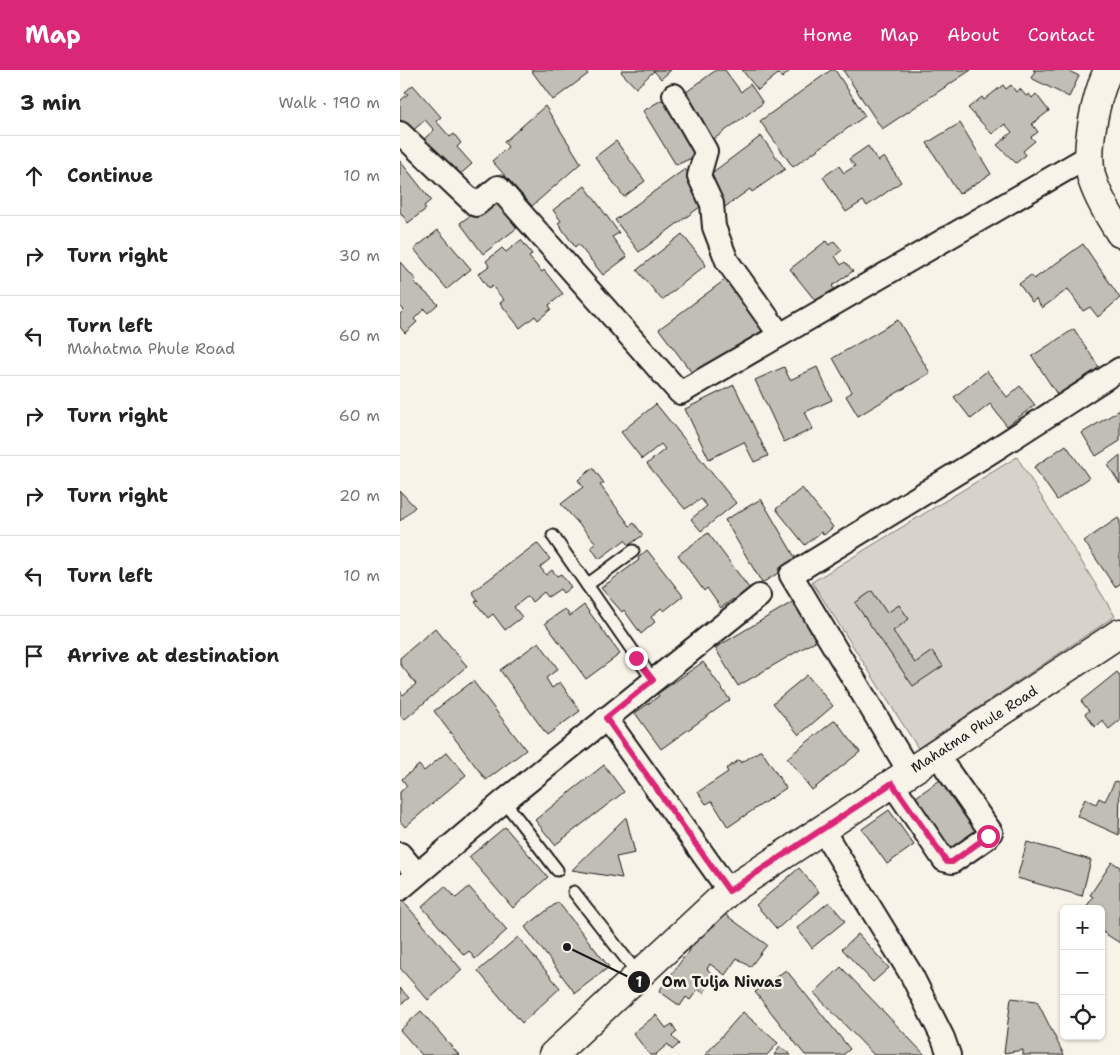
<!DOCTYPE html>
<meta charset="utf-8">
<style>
:root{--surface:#fff;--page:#f6f6f6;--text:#222;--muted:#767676;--line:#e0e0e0;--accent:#db2777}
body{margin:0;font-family:"Shantell Sans",sans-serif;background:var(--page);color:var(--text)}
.controls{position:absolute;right:15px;bottom:15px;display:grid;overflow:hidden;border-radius:8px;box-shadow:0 1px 4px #0004}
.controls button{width:45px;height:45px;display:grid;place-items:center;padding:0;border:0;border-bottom:1px solid var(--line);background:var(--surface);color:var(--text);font:25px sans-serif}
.stop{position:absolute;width:15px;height:15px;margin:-11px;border:4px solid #db2777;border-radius:50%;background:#fff}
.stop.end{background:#db2777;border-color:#fff;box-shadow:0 1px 5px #0008}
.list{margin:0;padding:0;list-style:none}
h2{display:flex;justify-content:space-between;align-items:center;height:65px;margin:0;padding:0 20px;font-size:21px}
h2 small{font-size:16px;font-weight:400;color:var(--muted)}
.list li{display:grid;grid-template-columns:32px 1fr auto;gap:15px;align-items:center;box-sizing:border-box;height:80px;padding:0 20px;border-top:1px solid var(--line)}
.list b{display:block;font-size:19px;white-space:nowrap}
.list p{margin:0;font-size:16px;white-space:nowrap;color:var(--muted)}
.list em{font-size:16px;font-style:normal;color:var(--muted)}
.icon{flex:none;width:28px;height:28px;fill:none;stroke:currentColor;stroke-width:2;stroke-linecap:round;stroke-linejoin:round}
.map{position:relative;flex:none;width:720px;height:985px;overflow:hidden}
header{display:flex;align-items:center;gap:30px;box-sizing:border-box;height:70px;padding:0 25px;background:var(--accent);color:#fff}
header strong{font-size:24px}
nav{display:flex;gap:28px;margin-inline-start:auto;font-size:18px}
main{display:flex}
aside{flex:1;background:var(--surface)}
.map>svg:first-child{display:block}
.green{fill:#d7d3cb;stroke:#7a7874}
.building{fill:#c0beb5;stroke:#1c1c1c}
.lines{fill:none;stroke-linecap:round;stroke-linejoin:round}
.service-casing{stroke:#1c1c1c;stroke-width:15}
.minor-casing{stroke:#1c1c1c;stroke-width:26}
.tertiary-casing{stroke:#1c1c1c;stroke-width:31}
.service{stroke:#f7f3e8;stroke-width:11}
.minor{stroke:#f7f3e8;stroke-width:22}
.tertiary{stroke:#f7f3e8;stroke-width:28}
.route{stroke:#db2777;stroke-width:6}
.labels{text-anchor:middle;stroke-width:5;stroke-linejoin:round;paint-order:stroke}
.street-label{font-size:14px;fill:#1c1c1c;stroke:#f7f3e8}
.leader{fill:none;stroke:#1c1c1c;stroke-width:2}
.callout-dot{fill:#1c1c1c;stroke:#f7f3e8;stroke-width:2}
.mark-label{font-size:15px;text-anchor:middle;font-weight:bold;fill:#fff}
.callout-label{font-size:15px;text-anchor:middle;font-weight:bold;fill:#1c1c1c;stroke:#f7f3e8;stroke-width:5;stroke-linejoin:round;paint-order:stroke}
</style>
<header>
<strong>Map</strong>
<nav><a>Home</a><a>Map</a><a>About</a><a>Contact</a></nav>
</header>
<main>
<aside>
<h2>3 min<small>Walk · 190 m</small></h2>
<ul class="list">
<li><svg class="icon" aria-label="ahead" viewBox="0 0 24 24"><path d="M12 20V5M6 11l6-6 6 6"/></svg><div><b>Continue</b></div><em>10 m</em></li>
<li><svg class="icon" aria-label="right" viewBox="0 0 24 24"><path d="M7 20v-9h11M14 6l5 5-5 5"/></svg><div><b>Turn right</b></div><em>30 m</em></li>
<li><svg class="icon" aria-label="left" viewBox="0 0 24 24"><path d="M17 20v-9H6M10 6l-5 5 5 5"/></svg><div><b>Turn left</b><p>Mahatma Phule Road</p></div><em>60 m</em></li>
<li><svg class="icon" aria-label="right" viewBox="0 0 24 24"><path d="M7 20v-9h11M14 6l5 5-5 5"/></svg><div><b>Turn right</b></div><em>60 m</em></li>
<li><svg class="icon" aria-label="right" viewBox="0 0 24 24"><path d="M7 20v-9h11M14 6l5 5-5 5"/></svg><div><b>Turn right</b></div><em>20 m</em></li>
<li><svg class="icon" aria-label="left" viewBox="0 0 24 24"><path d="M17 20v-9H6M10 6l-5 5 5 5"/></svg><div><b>Turn left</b></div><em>10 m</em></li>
<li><svg class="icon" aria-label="arrive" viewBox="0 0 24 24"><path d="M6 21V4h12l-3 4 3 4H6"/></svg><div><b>Arrive at destination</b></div></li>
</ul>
</aside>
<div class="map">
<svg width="720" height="985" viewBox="0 0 720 985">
<rect width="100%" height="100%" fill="#f7f3e8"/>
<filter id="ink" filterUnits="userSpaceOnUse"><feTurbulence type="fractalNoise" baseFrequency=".02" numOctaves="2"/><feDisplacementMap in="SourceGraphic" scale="10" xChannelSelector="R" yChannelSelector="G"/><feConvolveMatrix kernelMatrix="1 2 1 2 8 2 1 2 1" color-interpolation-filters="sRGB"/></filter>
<g filter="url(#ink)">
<polygon class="green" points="617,387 715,546 518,678 412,512"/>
<g class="building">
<polygon points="131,0 185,0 188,4 153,30"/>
<polygon points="222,0 271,0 261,9 254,1 236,18 221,2"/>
<polygon points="316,0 325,0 341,22 350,14 363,33 307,74 281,26"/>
<polygon points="342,0 391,0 382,8 378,4 358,20"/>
<polygon points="431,0 435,0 465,46 393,97 360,51"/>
<polygon points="443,0 571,0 482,59"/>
<polygon points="633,0 667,0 679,6 669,27 631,8 635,1"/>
<polygon points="13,15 41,47 36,51 50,67 54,64 61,73 57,77 72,94 57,107 24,69 34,60 25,50 10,63 0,52 0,31 8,24 5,22"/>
<polygon points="603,15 606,19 611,15 616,22 620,19 626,26 629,24 632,28 636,24 649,41 632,54 638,62 631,67 635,71 623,81 626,85 616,93 597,75 612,62 605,54 592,64 568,38 582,27 584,30"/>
<polygon points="268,26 297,71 294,87 276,95 243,41"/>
<polygon points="145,36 181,93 132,136 92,91 108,77 104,72"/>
<polygon points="560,53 591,104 559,124 527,73"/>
<polygon points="361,66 385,99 352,122 350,119 322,139 301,111"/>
<polygon points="216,71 245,111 224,127 195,87"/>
<polygon points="468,76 478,91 484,87 501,112 467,136 463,131 446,142 423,107 439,96 444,103 455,96 449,89"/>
<polygon points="0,91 31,130 24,136 26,139 8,153 0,142"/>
<polygon points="285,99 308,131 239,182 215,150"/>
<polygon points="185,116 219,163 212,167 227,187 203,205 178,174 175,177 158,153 161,151 153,140"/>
<polygon points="94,128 117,158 83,184 60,153"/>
<polygon points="38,160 71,199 47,219 14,179"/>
<polygon points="282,164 306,195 262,230 237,200"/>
<polygon points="121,170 132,184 129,187 142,202 144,200 163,224 149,235 151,239 138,250 135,246 120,258 100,233 104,230 92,216 89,219 78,204 89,196 86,191 102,178 106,182"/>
<polygon points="426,171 429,175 434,171 442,180 435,186 441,195 445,192 453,201 432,216 436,221 418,234 390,199"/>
<polygon points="683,174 720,228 698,247 690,237 683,241 668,219 642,238 636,229 632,232 619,214 631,205 634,209"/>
<polygon points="0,192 16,210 14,212 38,234 28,243 24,239 14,249 17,252 5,263 0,257 0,244 4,240 0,236"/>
<polygon points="326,209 365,261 298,311 259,259"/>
<polygon points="498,250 530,303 458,346 446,326 452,322 433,288"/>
<polygon points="674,259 704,305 662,332 632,286"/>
<polygon points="384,297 390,310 417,297 432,330 405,342 413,359 384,372 355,310"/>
<polygon points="587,301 607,327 620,316 635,335 607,356 590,334 571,349 554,327"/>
<polygon points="334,315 368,386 354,392 344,372 309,389 285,339"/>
<polygon points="256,334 336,433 301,461 291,449 307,436 301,429 285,439 247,394 265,379 261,374 242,389 221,362"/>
<polygon points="720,340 720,371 696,386 682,363"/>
<polygon points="666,375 689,408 657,430 634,397"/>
<polygon points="720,385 720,414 708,395"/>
<polygon points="193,398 204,413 200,415 230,456 234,453 243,465 229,475 225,470 199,489 191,477 196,473 161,434 183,417 178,410"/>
<polygon points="402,418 433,457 424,465 421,462 405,475 376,439"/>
<polygon points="0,421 15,437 0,451"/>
<polygon points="361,429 396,489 378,499 380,502 362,513 325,450"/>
<polygon points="718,448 720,451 720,514 715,517 684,471"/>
<polygon points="308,463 352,522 337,533 333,529 321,538 307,518 304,521 278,485"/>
<polygon points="137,473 150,489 140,497 146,505 152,500 157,506 161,504 171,517 163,523 160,519 148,527 144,522 132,532 128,526 114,537 122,547 105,560 93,544 88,548 75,532 78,530 72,522"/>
<polygon points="247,480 283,526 264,541 261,538 251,547 255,552 241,564 224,540 222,542 201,518 239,490 238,488"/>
<polygon points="472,521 487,543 499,535 509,549 493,561 515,593 532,581 543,596 513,616 455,533"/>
<polygon points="394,531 417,570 338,616 315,578"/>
<polygon points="184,535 220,584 186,609 145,553 165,539 170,546"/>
<polygon points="35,558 67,596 4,650 0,645 0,621 3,625 16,614 0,594 0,588"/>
<polygon points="139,572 158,599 146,608 152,618 160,612 180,641 147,665 100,600"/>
<polygon points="303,592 330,630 261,679 235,643 259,626 257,624"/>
<polygon points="717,602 720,606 720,650 709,659 702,650 695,657 685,644 689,641 681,631"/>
<polygon points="407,605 433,636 399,665 373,633"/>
<polygon points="73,611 126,680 86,710 34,641"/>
<polygon points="435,650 460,682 412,720 387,688"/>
<polygon points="361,680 386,718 328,757 312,731 306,734 298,722 328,702 326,699 339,690 341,693"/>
<polygon points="47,682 66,705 5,757 0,751 0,722 7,716 2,709 19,695 24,701"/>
<polygon points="204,695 224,722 155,775 135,750"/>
<polygon points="547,705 586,760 548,787 509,732"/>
<polygon points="715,711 720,713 719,765 677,746 685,729 696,734 699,728 705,731"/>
<polygon points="489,740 514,775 487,794 462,759"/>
<polygon points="226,747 235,783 216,787 222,808 172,800"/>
<polygon points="105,757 148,807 113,838 69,787"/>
<polygon points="627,772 691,790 682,826 617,808"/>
<polygon points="712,792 720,797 720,873 701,861 701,839 685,839 693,827 690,825"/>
<polygon points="399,798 419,822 377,859 356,835"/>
<polygon points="45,816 56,828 69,817 107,860 75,889 69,881 64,885 22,837"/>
<polygon points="2,830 62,900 28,930 0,898 0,832"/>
<polygon points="158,832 209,897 175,923 125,857"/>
<polygon points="429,832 445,851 412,878 397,858"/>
<polygon points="319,840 367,875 350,897 337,888 325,905 310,894 307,899 316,907 303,923 298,919 290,930 286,927 280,936 259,921"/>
<polygon points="458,864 489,898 473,912 442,879"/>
<polygon points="118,867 160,918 122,953 78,901"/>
<polygon points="441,897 525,985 474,985 414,923"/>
<polygon points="386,900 450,979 443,985 405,985 355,922"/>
<polygon points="0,918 9,928 0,935"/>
<polygon points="611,928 637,931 664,985 623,985 623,980 604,983"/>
<polygon points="21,941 59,985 22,985 0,960"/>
<polygon points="343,942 378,973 367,985 305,985"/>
<polygon points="256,945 266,958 272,954 277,962 272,966 279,974 272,980 268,974 256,984 257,985 250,985 233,963"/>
<polygon points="380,977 391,985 374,985"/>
</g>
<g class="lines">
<defs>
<g id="service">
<polyline points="153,466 253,610"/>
<polyline points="187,515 233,481"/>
<polyline points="104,731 157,800"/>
<polyline points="174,822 238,904"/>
</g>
<g id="minor">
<polyline points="274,25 306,81 299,106 312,134 314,157 327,191 380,265"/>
<polyline points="0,63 76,135 98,117 280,323 691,85"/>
<polyline points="206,648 329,821"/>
<polyline points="509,701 391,505 588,384 720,299"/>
<polyline points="492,713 544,790 552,792 588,767 591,762 546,698"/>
<polyline points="422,759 511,904 543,968 549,985"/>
<polyline points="0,784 17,804"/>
<polyline points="0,819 104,731 359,526"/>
</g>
<g id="tertiary">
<path d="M708 0C696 27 685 76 691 105 696 125 709 146 720 163"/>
<polyline points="153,985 329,821 720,563"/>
</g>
</defs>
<use href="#service" class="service-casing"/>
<use href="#minor" class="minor-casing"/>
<use href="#tertiary" class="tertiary-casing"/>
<use href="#service" class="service"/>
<use href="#minor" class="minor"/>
<use href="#tertiary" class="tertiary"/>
</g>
</g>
<g class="lines" filter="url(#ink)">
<polyline class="route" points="236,588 253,610 206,648 329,821 492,713 547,792 552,792 588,766"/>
</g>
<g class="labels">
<g class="street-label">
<text transform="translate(574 659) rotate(-33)" y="5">Mahatma Phule Road</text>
</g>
</g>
<path class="leader" d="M167 877L239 912"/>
<g class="callout-dot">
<circle cx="167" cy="877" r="5"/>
<circle cx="239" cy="912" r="12"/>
</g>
<g class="mark-label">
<text x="239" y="917">1</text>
</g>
<g class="callout-label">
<text x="322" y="917">Om Tulja Niwas</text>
</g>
</svg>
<div class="controls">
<button>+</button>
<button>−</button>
<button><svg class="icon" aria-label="locate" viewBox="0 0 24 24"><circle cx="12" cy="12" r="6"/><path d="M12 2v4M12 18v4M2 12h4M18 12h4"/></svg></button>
</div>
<div class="stop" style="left:588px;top:766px"></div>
<div class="stop end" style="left:236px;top:588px"></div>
</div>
</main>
